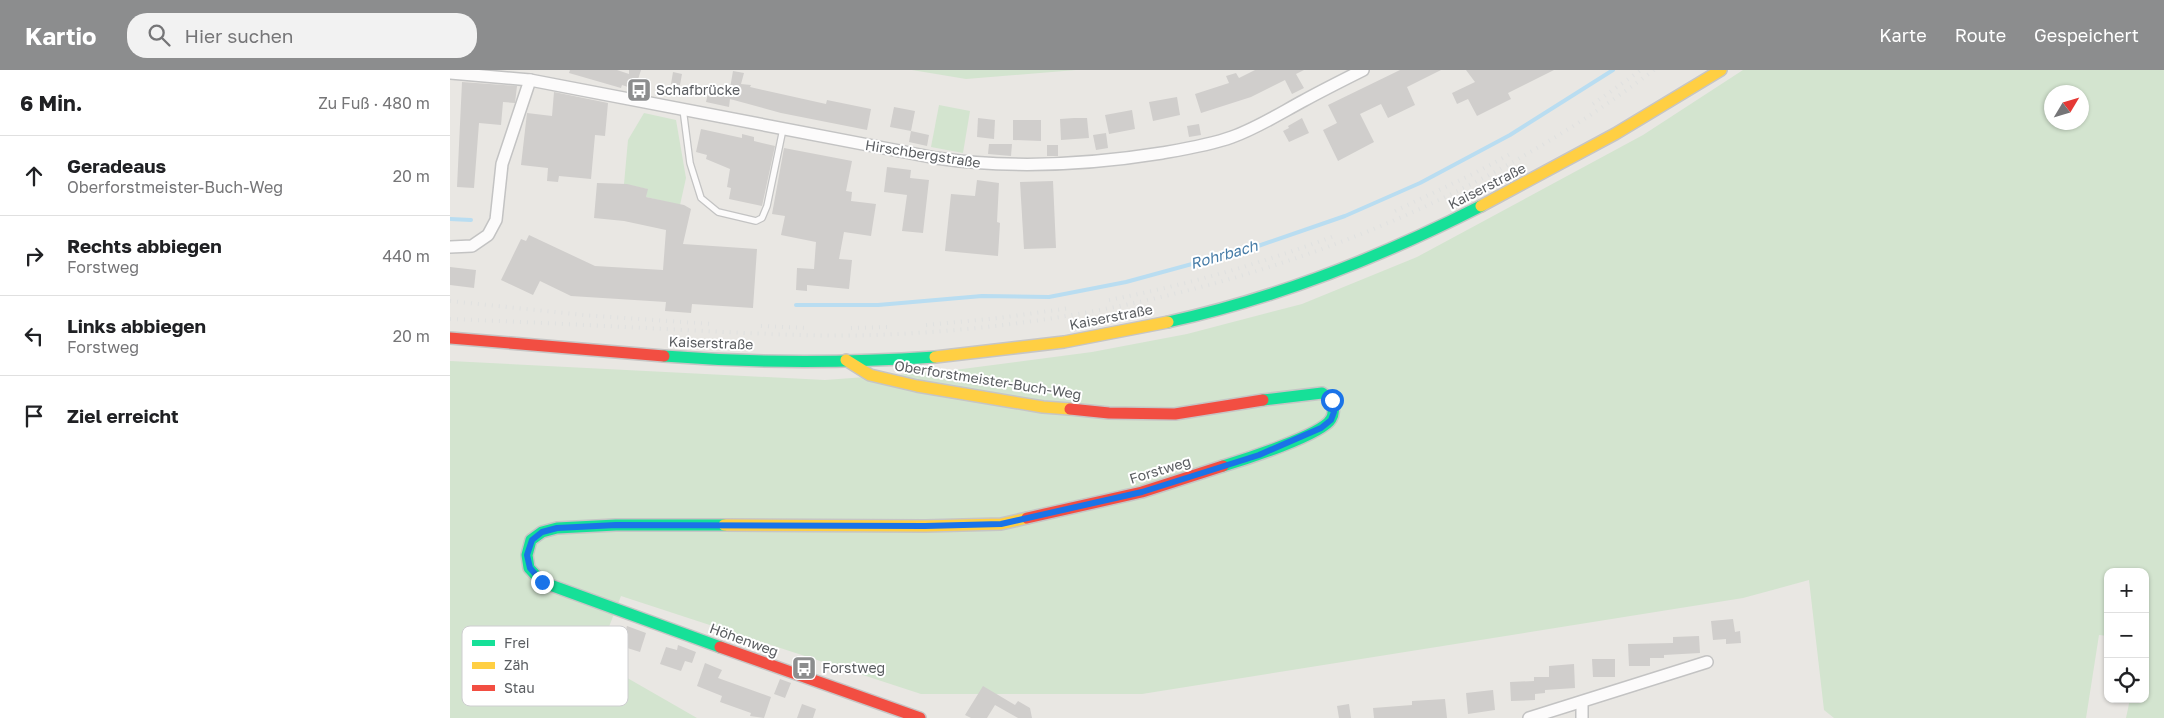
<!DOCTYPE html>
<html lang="de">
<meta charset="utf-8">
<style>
:root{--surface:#fff;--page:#f2f2f2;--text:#202124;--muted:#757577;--line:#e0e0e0;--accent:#8c8d8e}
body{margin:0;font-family:"Golos Text",sans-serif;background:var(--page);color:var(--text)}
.controls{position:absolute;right:15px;bottom:15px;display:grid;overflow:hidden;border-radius:10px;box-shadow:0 1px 4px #0004}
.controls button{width:45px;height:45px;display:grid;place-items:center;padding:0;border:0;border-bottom:1px solid var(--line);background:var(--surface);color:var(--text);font:25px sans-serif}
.compass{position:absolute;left:1594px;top:15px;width:45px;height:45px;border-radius:50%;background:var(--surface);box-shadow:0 1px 4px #0004;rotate:52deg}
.stop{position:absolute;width:15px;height:15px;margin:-11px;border:4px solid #1a73e8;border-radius:50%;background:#fff}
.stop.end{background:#1a73e8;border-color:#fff;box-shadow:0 1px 5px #0008}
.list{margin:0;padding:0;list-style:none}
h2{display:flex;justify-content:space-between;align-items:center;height:65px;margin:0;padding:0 20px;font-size:21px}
h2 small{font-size:16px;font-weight:400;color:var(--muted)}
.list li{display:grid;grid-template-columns:32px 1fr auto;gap:15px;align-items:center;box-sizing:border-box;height:80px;padding:0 20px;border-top:1px solid var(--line)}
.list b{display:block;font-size:19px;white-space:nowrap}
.list p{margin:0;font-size:16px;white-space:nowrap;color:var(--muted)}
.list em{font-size:16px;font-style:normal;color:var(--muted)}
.icon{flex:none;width:28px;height:28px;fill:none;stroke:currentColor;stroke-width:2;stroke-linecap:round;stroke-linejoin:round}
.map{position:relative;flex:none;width:1714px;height:648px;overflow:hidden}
header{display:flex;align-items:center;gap:30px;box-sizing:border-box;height:70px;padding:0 25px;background:var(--accent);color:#fff}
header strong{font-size:24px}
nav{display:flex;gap:28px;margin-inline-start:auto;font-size:18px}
.search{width:350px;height:45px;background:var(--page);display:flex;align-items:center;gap:12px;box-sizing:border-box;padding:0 18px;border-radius:20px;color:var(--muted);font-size:19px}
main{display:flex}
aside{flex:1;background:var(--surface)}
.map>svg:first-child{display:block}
.green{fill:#d3e4cf;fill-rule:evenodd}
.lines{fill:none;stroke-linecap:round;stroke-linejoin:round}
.stream{stroke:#b9ddf1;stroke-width:4}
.building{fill:#d0cecc}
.lane-casing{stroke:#c3c3c3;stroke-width:8}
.street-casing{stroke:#c3c3c3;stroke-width:14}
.fast-casing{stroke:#c6c5c5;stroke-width:14}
.slow-casing{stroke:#c6c5c5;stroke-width:14}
.jam-casing{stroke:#c6c5c5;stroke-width:14}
.lane{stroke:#fcfbfb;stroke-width:5.5}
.street{stroke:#fcfbfb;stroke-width:11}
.fast{stroke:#16e098;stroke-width:11}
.slow{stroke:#ffcf43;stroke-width:11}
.jam{stroke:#f24e42;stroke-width:11}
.rail{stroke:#e0e1e0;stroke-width:4;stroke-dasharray:1 6;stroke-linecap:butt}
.route{stroke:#1a73e8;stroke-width:6}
.labels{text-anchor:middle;stroke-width:4;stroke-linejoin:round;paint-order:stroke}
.poi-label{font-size:14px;fill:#5a5d61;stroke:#fff;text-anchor:start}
.street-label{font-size:14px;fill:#5a5d61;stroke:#fff}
.water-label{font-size:15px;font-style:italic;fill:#457ba6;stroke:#fff}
.key{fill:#fff;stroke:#ceced0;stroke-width:1}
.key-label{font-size:14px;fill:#5a5d61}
</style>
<header>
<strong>Kartio</strong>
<div class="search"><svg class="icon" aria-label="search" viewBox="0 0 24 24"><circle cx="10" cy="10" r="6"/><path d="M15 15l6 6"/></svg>Hier suchen</div>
<nav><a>Karte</a><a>Route</a><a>Gespeichert</a></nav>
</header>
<main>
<aside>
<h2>6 Min.<small>Zu Fuß · 480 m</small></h2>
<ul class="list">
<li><svg class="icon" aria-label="ahead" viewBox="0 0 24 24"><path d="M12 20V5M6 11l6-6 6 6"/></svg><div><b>Geradeaus</b><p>Oberforstmeister-Buch-Weg</p></div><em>20 m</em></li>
<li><svg class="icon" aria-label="right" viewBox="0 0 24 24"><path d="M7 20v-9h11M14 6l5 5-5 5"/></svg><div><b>Rechts abbiegen</b><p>Forstweg</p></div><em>440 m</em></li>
<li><svg class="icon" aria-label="left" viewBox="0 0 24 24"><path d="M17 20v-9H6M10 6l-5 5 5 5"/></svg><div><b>Links abbiegen</b><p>Forstweg</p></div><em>20 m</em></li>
<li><svg class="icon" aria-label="arrive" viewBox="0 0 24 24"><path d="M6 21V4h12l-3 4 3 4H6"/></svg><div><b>Ziel erreicht</b></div></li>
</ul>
</aside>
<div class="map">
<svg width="1714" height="648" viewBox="0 0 1714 648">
<rect width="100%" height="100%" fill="#e9e7e3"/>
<g class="green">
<polygon points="462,0 626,0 516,9"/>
<path d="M1293 0H1714V648H1676L1680 629H1695V502H1658V566L1649 565 1636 648H1384L1374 640 1359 510 1293 528 692 624H471L171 526 146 590 247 648H0V291L375 310 497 301 642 282 737 264 852 234 967 187 1193 65ZM1602 22H1632V52H1602Z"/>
<polygon points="489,35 520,41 513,83 481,77"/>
<polygon points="194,43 226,50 236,108 230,135 196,127 197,119 174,114 178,70"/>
</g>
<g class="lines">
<g class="stream">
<polyline points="0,149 21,150"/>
<polyline points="346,235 428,235 532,226 599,227 676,212 808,176 895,146 970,113 1060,65 1163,0"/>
</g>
</g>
<g class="building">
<polygon points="120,0 167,0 179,4 179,0 191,0 184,22 178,21 178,17 172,15 171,18 119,3"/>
<polygon points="805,0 854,0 846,4 854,18 842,24 835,10 801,27 751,43 745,24 779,13 776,6 786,3 789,8"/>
<polygon points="950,0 991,0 957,17 965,35 938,48 931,34 910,44 924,72 888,91 873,60 887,53 878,35"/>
<polygon points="1016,0 1104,0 1058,23 1061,29 1027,46 1018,29 1007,34 1002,23 1025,12"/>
<polygon points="283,1 294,3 291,14 301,15 300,17 376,34 377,30 421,39 417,60 331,43 280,29 279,37 256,32 259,19 279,24"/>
<polygon points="223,2 232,4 230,15 221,14"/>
<polygon points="12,12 67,16 65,33 53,32 51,55 29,53 24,118 7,117"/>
<polygon points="104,22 158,33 155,66 145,65 141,109 109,106 108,112 97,111 98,98 71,95 77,43 102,46"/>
<polygon points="727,27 730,45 703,51 699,32"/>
<polygon points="444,37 465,41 461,61 440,57"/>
<polygon points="682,40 685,59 659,64 655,45"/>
<polygon points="528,48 545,50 544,69 527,67"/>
<polygon points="624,48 637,48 639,68 611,70 610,49"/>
<polygon points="852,48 859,63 839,72 833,61 839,58 838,56"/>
<polygon points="563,50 591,50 591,71 563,70"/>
<polygon points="749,54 751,65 739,67 737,56"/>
<polygon points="251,59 292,68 292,64 304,67 304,71 325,76 312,136 279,129 281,118 277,117 280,99 256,89 257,85 246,82"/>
<polygon points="461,61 479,65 477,76 459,72"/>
<polygon points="656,63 658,78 646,80 643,65"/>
<polygon points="539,74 562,74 561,86 538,84"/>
<rect x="597" y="75" width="11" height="11"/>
<polygon points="334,78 402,91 396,121 402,122 401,131 426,134 421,166 394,162 389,189 402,190 399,219 357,215 357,221 346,220 347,198 364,199 366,172 331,165 335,146 322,144"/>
<polygon points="437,97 461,100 460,108 479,110 473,163 452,161 457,125 434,122"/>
<polygon points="527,110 549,113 547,152 550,153 548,186 495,181 501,124 525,126"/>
<polygon points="603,111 606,178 574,179 570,112"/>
<polygon points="147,113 177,114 198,119 196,127 234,135 241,139 233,174 307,179 303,238 242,234 241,243 215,241 216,232 121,226 90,211 83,225 51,210 71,169 76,171 79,165 145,196 213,200 216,160 174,151 144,148"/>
<polygon points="0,197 26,200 24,218 0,215"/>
<polygon points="1283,549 1285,562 1290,561 1291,573 1276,574 1276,569 1263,570 1261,551"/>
<polygon points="177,556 196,563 190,582 171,576"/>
<polygon points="1249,566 1250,583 1214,585 1214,588 1200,588 1200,596 1179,596 1178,574 1223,573 1223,567"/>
<polygon points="228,575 246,582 242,593 235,591 231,601 210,594 216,577 227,580"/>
<polygon points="1142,589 1165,589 1165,607 1143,607"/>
<polygon points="255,593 272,600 268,608 321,627 314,648 300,646 301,643 270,632 272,626 247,616"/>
<polygon points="1124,594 1125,618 1095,620 1095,623 1085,624 1085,630 1061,631 1060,612 1084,611 1084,607 1099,607 1099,596"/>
<polygon points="330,609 341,613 335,628 324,624"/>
<polygon points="533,616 565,635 568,631 580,638 582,648 568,648 545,635 537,648 521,648 515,645"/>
<polygon points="1043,620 1045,640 1018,644 1016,623"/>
<polygon points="995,629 997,648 924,648 923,638 962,635 962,631"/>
<polygon points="352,634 366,639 363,648 347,648"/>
<polygon points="899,634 901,648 889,648 887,636"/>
</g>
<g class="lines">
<defs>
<polyline id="lane" points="233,39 240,93 251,128 268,142 306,151 312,148 317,136 333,59"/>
<g id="street">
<path d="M0 3 80 10 486 88C561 99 637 95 712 83 735 79 760 75 782 67 807 58 829 44 853 31 873 20 893 10 913 0"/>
<polyline points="0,177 22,176 38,165 46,150 52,94 80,10"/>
<polyline points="1132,632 1132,648"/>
<polyline points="1079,648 1257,592"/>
</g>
<g id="fast">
<path d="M718 252C828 228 931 187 1031 136"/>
<path d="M214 286C303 293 395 293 485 287"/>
<path d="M773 396C793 390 872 365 881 349 885 343 883 337 882 330L872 323 813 330"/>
<polyline points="270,577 92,512 79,498 77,485 81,470 92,462 107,458 166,455 274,455"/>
</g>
<g id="slow">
<polyline points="1031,136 1165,64 1271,0"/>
<polyline points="485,287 614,272 718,252"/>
<polyline points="396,290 420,305 467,316 593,337 620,339"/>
<polyline points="274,455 475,456 551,454 577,448"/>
</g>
<g id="jam">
<polyline points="0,268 214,286"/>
<polyline points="620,339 659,343 725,344 813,330"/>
<polyline points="577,448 692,422 773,396"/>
<polyline points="270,577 470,648"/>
</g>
</defs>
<use href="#lane" class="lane-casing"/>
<use href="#street" class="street-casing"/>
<use href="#fast" class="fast-casing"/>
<use href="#slow" class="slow-casing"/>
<use href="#jam" class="jam-casing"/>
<use href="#lane" class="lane"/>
<use href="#street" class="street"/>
<use href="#fast" class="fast"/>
<use href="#slow" class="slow"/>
<use href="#jam" class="jam"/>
<g class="rail">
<polyline points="1143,34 1191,0"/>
<polyline points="945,141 1023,104 1064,82"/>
<path d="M659 230C737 215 813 193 887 165"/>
<polyline points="0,231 133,245 261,254"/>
<path d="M0 249C78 252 156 256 234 260 297 263 361 267 424 265 700 256 982 168 1204 0"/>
<polyline points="476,255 549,248 620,238"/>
<polyline points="311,256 359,258"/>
<polyline points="401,258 439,257"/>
</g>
</g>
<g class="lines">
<polyline class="route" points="92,512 80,498 77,485 82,470 92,462 107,458 166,455 475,456 551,454 692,422 809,385 871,358 881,350 884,342 882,330"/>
</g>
<defs>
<symbol id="bus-square" viewBox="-11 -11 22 22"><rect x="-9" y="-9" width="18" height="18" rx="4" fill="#8c8d8e" stroke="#fff"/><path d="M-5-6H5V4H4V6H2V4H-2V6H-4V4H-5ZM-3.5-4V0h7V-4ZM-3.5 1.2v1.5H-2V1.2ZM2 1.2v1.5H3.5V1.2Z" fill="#fff"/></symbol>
</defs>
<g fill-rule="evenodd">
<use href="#bus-square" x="175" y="6" width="28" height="28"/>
<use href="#bus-square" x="340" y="584" width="28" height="28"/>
</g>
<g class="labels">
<g class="poi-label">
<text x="206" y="25">Schafbrücke</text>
<text x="372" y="603">Forstweg</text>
</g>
<g class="street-label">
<text transform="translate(473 84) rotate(9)" y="5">Hirschbergstraße</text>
<text transform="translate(1037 116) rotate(-27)" y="5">Kaiserstraße</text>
<text transform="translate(661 247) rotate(-11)" y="5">Kaiserstraße</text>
<text transform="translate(261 273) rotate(2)" y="5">Kaiserstraße</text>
<text transform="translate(538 310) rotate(9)" y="5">Oberforstmeister-Buch-Weg</text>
<text transform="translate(710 400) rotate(-17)" y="5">Forstweg</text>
<text transform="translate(294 570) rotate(20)" y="5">Höhenweg</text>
</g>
<g class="water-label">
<text transform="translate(774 185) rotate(-16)" y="5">Rohrbach</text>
</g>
</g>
<rect x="12" y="556" width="166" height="80" rx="8" class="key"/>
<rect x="22" y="570" width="23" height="6" fill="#16e098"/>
<rect x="22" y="592" width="23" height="7" fill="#ffcf43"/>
<rect x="22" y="615" width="23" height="6" fill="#f24e42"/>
<g class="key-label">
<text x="54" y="578">Frei</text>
<text x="54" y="600">Zäh</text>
<text x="54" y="623">Stau</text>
</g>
</svg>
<div class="controls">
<button>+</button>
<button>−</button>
<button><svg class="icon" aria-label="locate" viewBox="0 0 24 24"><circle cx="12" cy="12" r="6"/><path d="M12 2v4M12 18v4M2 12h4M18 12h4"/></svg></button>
</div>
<svg class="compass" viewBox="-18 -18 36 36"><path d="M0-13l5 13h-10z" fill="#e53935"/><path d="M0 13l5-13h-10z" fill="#757577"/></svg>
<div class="stop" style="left:882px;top:330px"></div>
<div class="stop end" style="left:92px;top:512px"></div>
</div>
</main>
